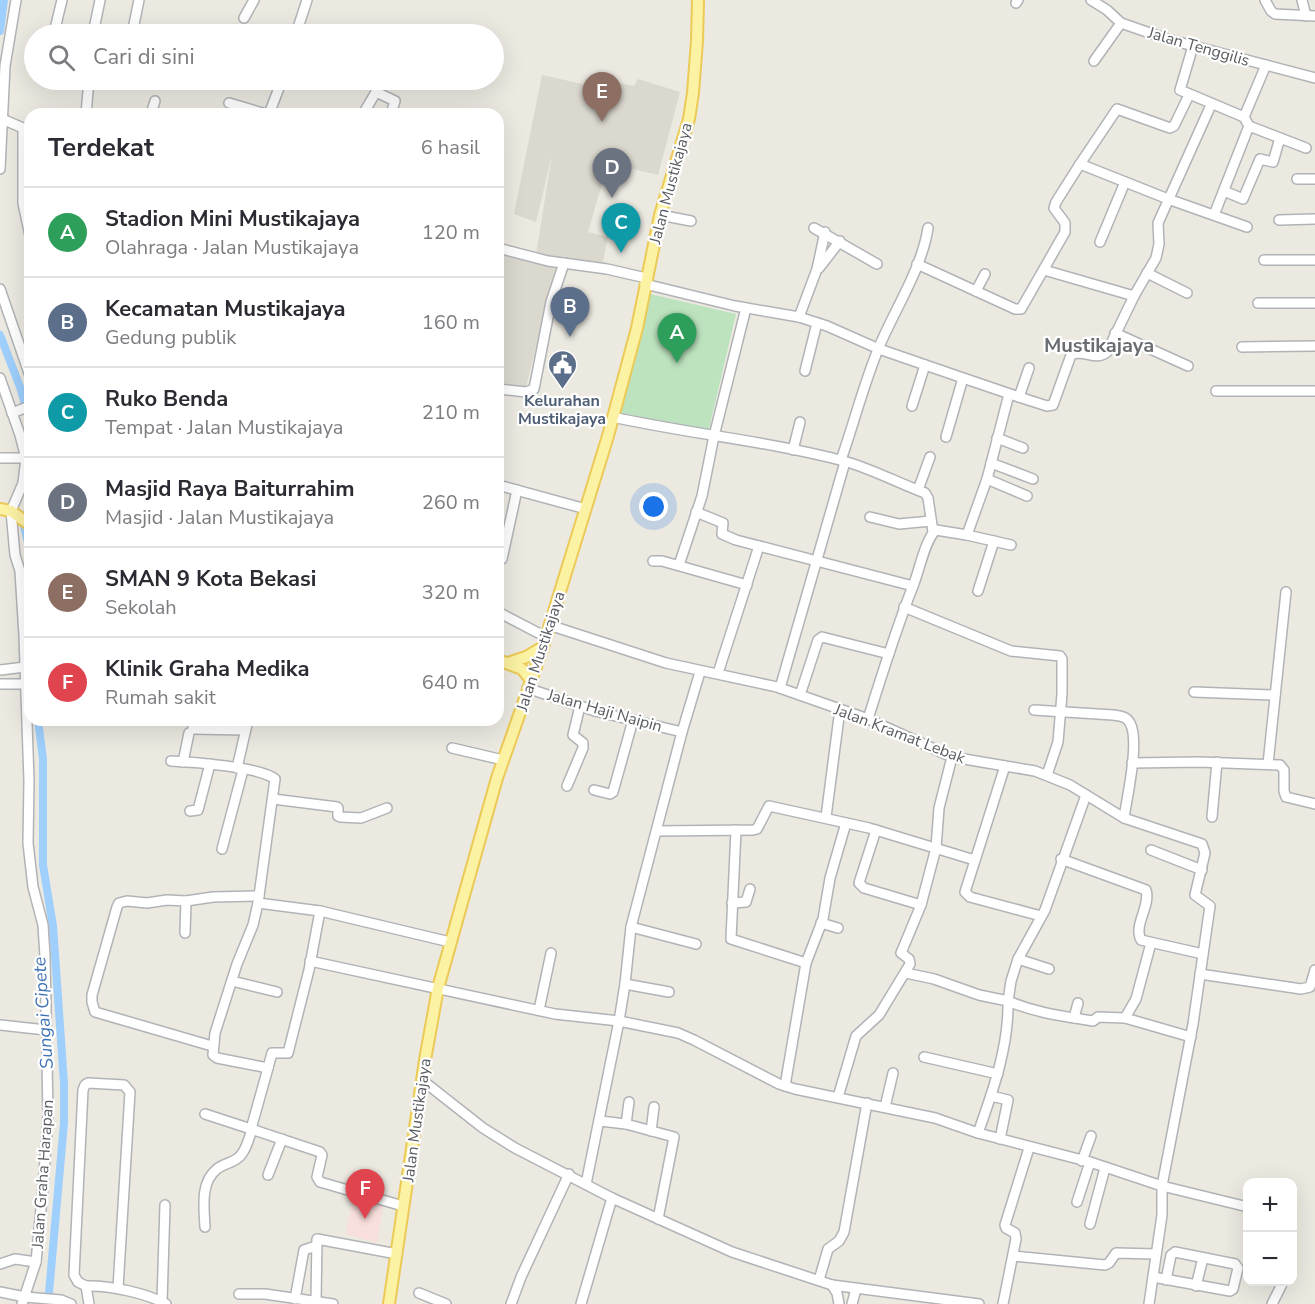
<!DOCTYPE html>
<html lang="id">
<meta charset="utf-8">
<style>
:root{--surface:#fff;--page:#f7f7f7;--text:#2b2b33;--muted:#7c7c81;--line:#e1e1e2;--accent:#e2462f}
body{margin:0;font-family:"Nunito Sans",sans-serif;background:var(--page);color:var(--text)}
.controls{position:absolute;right:18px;bottom:18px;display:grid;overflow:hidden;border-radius:12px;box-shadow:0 6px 24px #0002}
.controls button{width:54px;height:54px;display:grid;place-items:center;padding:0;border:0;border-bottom:2px solid var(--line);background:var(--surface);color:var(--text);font:30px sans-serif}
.you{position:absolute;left:654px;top:507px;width:21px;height:21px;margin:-15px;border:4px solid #fff;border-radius:50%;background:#1a73e8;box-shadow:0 0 0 9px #1a73e833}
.badge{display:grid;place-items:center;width:39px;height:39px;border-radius:50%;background:var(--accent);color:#fff;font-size:20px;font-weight:700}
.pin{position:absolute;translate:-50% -50px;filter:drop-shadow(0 2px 3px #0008)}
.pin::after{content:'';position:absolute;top:32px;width:21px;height:18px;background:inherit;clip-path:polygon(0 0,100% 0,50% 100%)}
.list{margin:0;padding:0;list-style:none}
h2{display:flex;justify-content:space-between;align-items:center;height:78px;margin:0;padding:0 24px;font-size:26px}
h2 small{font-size:20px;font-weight:400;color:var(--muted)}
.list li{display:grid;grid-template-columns:39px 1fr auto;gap:18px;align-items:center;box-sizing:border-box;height:90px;padding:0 24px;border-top:2px solid var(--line)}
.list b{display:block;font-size:22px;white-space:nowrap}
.list p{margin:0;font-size:20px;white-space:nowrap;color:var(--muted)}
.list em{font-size:20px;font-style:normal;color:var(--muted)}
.icon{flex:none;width:33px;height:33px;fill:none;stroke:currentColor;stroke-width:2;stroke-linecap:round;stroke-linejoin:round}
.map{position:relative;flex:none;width:1315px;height:1304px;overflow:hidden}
.search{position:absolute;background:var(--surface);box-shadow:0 6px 24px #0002;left:24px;top:24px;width:480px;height:66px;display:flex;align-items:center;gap:15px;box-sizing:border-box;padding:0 21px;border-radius:33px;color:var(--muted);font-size:22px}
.panel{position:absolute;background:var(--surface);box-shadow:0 6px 24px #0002;left:24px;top:108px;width:480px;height:618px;border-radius:18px}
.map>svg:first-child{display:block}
.education{fill:#dbd8ce}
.medical{fill:#f9dfdb}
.green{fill:#bce3be}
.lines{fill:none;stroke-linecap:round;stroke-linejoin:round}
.canal{stroke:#9fcffc;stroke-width:8}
.minor-casing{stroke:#b1b3b7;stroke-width:12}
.major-casing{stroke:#ecca58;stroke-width:14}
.minor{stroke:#fff;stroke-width:9}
.major{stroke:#fcf2a4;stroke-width:10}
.labels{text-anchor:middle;stroke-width:4.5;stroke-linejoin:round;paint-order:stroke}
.street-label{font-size:16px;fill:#595c60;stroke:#fff}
.service-label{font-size:16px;font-weight:bold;fill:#4e5e75;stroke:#fff}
.water-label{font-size:18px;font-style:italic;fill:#4174b4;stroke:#fff}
.quarter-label{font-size:20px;font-weight:bold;fill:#6a6e72;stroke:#fff}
</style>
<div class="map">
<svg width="1315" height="1304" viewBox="0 0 1315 1304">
<rect width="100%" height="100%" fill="#ebe9e0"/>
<g class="education">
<polygon points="542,75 596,87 609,81 634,86 638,79 680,92 658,175 608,163 588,232 608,237 602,266 536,255 552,155 536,222 514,214"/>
<polygon points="498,253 556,266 525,391 498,385"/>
</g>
<polygon class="medical" points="353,1195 383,1204 377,1243 346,1234"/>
<polygon class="green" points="646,293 736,314 708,433 618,412"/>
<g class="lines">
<g class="canal">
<polyline points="0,31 4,0"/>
<polyline points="0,335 20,387 30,420"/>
<polyline points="30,502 24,526 30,551"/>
<polyline points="38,720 43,759 43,865 53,926 64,1083 64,1123 48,1304"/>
</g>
<defs>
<g id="minor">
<polyline points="1091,0 1107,10 1121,23 1167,39 1315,78"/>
<polyline points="1265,0 1271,11 1275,14 1315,16"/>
<polyline points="1302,0 1306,16"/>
<polyline points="1016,3 1018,0"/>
<polyline points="244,18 254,0"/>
<polyline points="54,33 62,0"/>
<polyline points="93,34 100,0"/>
<polyline points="132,34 139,0"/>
<polyline points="296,34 307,0"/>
<polyline points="1193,46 1180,90 1244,117"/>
<polyline points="1094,61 1121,23"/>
<polyline points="373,80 376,85 376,92"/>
<polyline points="1189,95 1174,126 1170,128 1117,109 1080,164 1168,199 1247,227"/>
<polyline points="229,103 266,114"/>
<polyline points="86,114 89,80"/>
<polyline points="151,114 155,101"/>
<polyline points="269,114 282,80"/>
<polyline points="363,114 376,92 395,101 391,114"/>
<polyline points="2,119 23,128 30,128"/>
<polyline points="1249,126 1306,148"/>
<polyline points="23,128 23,203 30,236"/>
<polyline points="0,169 5,66 16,0"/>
<polyline points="1297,179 1315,179"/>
<polyline points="1224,191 1243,199 1260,159 1273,162 1280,138"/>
<polyline points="660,215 691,221"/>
<polyline points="1214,215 1249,126 1244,117 1266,65"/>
<polyline points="1279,220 1315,219"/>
<polyline points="814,228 877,264"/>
<polyline points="1100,242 1125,182"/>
<polyline points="498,248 548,261 607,269 646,278"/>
<polyline points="1264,260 1315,260"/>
<polyline points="917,264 1015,309 1021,309 1065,232 1065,223 1054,208 1056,202 1080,164"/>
<polyline points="819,268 840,241"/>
<polyline points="1044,270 1134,296"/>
<polyline points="1147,273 1187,293"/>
<path d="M645 284 735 306 799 317 827 326 879 349 963 378 1019 397 1047 406 1053 405 1071 355C1083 348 1095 362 1107 352L1134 296 1156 258 1159 244 1158 223 1211 105"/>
<polyline points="0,289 30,376"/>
<polyline points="976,291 985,274"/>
<polyline points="1258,303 1315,303"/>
<polyline points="799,317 817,269 825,232"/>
<polyline points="1115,333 1188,366"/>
<polyline points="1242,347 1315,346"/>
<polyline points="805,371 817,323"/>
<polyline points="0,378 20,435 26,458 23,483 11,511 15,555 20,571 24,635 29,781 28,843 33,887 43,925 45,956 48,1115 43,1188 36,1262 22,1304"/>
<polyline points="498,389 526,392 534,389 551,302 564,263"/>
<polyline points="1216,391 1315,391"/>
<polyline points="1019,397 1029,368"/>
<polyline points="912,406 925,365"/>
<polyline points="12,413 30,406"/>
<path d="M613 417C690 434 768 441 844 461 872 469 898 483 925 493L928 498 933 532"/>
<polyline points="946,437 963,378"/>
<polyline points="997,438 1023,448"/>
<polyline points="793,450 800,422"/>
<polyline points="0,458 26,458"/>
<path d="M841 460C854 423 864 383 879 347 895 309 922 268 928 228"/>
<polyline points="991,463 1033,479"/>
<polyline points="987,479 1027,496"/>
<polyline points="498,485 586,509"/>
<polyline points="918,490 930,457"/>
<polyline points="696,512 723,523 722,534 736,540 913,586"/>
<polyline points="870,517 899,524 931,521"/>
<polyline points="967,535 1011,545"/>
<polyline points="502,559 517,490"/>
<polyline points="653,561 662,561 747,585"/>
<polyline points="679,565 702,496 714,436 746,308"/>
<polyline points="978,591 994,541"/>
<polyline points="904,607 1011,651 1060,656 1062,659 1062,694 1058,742 1047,775"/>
<polyline points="498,612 546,637"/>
<polyline points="549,625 666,663 777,687 868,719 952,757 1035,771 1070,785 1124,818 1202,844 1205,853 1195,895 1210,906 1193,1024 1162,1186 1162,1215 1149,1304"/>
<polyline points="0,670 25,667"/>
<polyline points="718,673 759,546"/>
<polyline points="0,684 26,684"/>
<polyline points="527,688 595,711 682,732"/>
<polyline points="780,688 845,462"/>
<polyline points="1194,692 1275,695"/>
<polyline points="800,695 818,640 822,637 889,654"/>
<path d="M1034 710 1113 715C1120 716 1126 716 1130 723 1140 741 1127 797 1124 818"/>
<path d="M868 719C882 674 896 629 913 586 919 572 925 539 936 530L967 535 987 479 1009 394"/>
<polyline points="193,720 193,729 245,730"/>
<polyline points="452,748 503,760"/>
<path d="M171 761C192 762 261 767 275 779L258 903 253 925 237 964 215 1033 213 1055 217 1058 268 1068 251 1129 320 1152 322 1155 317 1177 320 1182 403 1206"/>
<polyline points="183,762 189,733"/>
<polyline points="1132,763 1199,762 1280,765 1284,770 1284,791 1286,797 1315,804"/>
<polyline points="1268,764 1286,592"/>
<polyline points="1005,766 965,892 970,897 1041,916"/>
<polyline points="237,768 248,720"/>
<polyline points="567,786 583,748 583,743 573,735 580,706"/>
<polyline points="594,790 610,794 613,792 633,720"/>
<path d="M1086 795 1045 910 1018 959 1011 981 1008 1001C1036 1013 1063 1016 1093 1021L1098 1017 1125 1018 1136 999 1151 943"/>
<polyline points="273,799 337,807 338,808 338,816 340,817 361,818 387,808"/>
<polyline points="190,811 198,810 210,764"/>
<polyline points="826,817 840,709"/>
<polyline points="1212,817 1217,762"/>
<polyline points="736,830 731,939 806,963 785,1086"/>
<polyline points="876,830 859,883 864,888 921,905"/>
<polyline points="657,831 753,830 757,829 769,806 869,828 958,855 971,859 975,858"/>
<polyline points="222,849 243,770"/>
<polyline points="1151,850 1202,870"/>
<path d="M1061 859 1146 890C1151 906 1133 925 1141 940L1203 954"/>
<polyline points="258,903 320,911 450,942"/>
<polyline points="732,903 746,902 750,889"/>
<polyline points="821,923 838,928"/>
<polyline points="631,927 696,944"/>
<polyline points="185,933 186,901"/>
<polyline points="1018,959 1049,969"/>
<polyline points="310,961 555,1014 619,1021 678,1033 694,1040 779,1084 795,1089 935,1118 978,1133 1090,1162 1162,1186 1248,1207"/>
<polyline points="806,963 823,919 830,878 846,823"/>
<path d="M906 973 934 979 979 995 1008 1001C1009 1046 993 1091 978 1133"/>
<polyline points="1200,974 1301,989 1310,987 1315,970"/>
<polyline points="232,981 277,992"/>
<polyline points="625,984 669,992"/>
<polyline points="539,1010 551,953"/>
<polyline points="1074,1018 1078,1003"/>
<polyline points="1125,1018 1191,1037"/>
<polyline points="0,1025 46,1030"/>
<polyline points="212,1046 95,1012 92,1002 92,995 117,907 119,903 127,901 147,903 167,900 186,901 213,897 259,896"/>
<polyline points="924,1057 998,1074"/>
<polyline points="268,1068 272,1053 288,1053 309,970 320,911"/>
<polyline points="422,1080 483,1128 515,1148 612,1198 732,1252 832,1285 837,1293 839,1304"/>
<polyline points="991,1096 1008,1100 1000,1139"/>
<polyline points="838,1097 856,1036 879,1015 910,964 909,959 901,953 921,905 936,848 939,808 952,757"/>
<polyline points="885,1107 893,1073"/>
<polyline points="205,1114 251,1129"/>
<polyline points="600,1121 626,1124 674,1137 658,1219"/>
<polyline points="626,1124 629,1102"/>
<polyline points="651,1131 654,1107"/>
<polyline points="1082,1161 1091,1136"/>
<polyline points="268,1175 282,1139"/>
<polyline points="586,1184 619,1021 625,984 631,927 682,732 700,672"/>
<polyline points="1077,1202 1090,1162"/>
<polyline points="1090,1224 1105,1168"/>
<path d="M205 1227C204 1208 200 1182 217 1169 224 1163 235 1163 241 1155 247 1148 249 1138 252 1129"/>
<polyline points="1013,1256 1105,1265 1109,1263 1116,1253 1156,1254"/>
<polyline points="0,1264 15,1259 36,1262"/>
<polyline points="1153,1277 1230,1291 1233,1289 1238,1268 1235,1264 1175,1252 1171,1255 1166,1280"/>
<polyline points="819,1280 828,1249 839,1241 844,1232 867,1103"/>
<polyline points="832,1285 979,1304"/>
<path d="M86 1286C108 1285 146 1293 166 1304"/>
<polyline points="1196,1286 1203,1258"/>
<polyline points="0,1292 25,1297 61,1300 71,1304"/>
<polyline points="419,1293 446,1304"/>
<polyline points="239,1294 265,1294 333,1304"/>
<polyline points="295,1299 304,1250 316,1246"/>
<polyline points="316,1301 317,1239 397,1254"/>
<polyline points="162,1302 165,1205"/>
<polyline points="89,1304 86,1286 78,1282 74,1275 83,1090 85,1085 88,1083 124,1085 130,1092 118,1288"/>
<polyline points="511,1304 521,1277 569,1174"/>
<polyline points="581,1304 612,1198"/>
<polyline points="852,1304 856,1289"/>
<polyline points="1003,1304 1016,1239 1015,1233 1006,1228 1005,1225 1029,1148"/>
<polyline points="1272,1304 1283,1282"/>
</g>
<g id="major">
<polyline points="0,509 11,511 30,525"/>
<polyline points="498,660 522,669 530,679"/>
<polyline points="508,663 526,657 543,647"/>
<polyline points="389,1304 425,1060 438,988 497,778 543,647 608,436 637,328 660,215 689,119 693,93 697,41 698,0"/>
</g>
</defs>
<use href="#minor" class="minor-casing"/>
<use href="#major" class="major-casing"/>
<use href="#minor" class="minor"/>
<use href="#major" class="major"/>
</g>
<defs>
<symbol id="civic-pin" viewBox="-11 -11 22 30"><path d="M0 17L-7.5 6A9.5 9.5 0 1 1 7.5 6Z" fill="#5c6f8a" stroke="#fff"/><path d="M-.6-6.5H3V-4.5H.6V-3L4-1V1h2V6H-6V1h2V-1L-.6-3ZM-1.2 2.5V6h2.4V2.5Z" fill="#fff"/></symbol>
</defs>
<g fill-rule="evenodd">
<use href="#civic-pin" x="546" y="348" width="33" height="45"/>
</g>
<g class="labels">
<g class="street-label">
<text transform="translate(1199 46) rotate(16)" y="6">Jalan Tenggilis</text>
<text transform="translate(670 183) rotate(-75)" y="6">Jalan Mustikajaya</text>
<text transform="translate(540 651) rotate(-72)" y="6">Jalan Mustikajaya</text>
<text transform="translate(605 710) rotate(16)" y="6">Jalan Haji Naipin</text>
<text transform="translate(900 733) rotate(21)" y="6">Jalan Kramat Lebak</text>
<text transform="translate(416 1120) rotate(-82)" y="6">Jalan Mustikajaya</text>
<text transform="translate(42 1174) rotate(-86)" y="6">Jalan Graha Harapan</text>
</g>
<g class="service-label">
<text x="562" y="406">Kelurahan<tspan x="562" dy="18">Mustikajaya</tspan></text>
</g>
<g class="water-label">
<text transform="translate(43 1013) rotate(-94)" y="6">Sungai Cipete</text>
</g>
<g class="quarter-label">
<text x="1099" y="352">Mustikajaya</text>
</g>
</g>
</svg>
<div class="controls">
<button>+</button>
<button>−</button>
</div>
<div class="you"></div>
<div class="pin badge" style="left:677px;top:363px;background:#2e9e5b">A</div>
<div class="pin badge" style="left:570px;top:337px;background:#5c6f8a">B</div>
<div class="pin badge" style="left:621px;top:253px;background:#0f9aa8">C</div>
<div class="pin badge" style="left:612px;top:198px;background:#6b7280">D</div>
<div class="pin badge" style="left:602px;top:122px;background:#8d6e63">E</div>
<div class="pin badge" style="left:365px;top:1219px;background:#e0444e">F</div>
<div class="search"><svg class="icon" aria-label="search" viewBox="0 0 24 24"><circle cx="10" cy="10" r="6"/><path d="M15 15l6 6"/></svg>Cari di sini</div>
<section class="panel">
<h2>Terdekat<small>6 hasil</small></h2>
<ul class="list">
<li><span class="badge" style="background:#2e9e5b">A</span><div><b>Stadion Mini Mustikajaya</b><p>Olahraga · Jalan Mustikajaya</p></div><em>120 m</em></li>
<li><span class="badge" style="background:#5c6f8a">B</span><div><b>Kecamatan Mustikajaya</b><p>Gedung publik</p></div><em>160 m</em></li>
<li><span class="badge" style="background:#0f9aa8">C</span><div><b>Ruko Benda</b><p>Tempat · Jalan Mustikajaya</p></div><em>210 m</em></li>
<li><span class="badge" style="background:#6b7280">D</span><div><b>Masjid Raya Baiturrahim</b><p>Masjid · Jalan Mustikajaya</p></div><em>260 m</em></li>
<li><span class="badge" style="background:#8d6e63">E</span><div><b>SMAN 9 Kota Bekasi</b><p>Sekolah</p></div><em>320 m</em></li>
<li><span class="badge" style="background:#e0444e">F</span><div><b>Klinik Graha Medika</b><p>Rumah sakit</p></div><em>640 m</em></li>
</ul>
</section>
</div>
